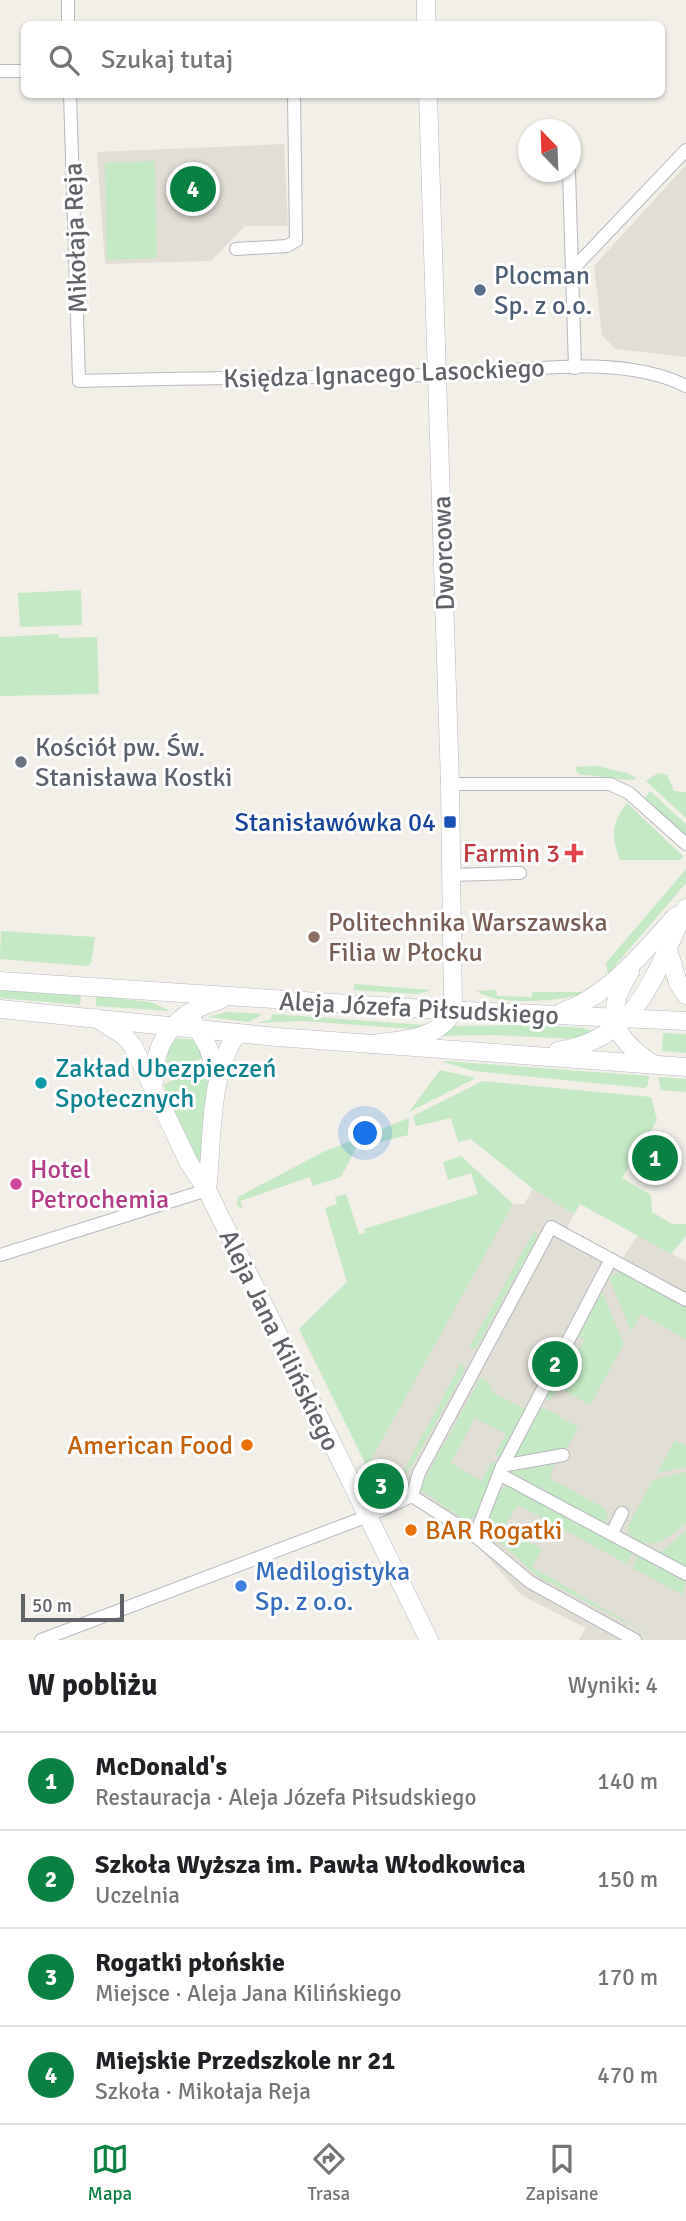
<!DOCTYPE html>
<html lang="pl">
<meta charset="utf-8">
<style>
:root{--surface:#fff;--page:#f6f6f6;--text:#202124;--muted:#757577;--line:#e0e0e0;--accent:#0b8043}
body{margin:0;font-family:Signika,sans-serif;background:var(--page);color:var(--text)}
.compass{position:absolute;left:518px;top:119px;width:63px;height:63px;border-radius:50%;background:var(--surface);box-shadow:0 2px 5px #0004;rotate:337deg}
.scale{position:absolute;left:21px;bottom:18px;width:103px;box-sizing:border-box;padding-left:7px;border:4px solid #5f6368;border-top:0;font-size:19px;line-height:24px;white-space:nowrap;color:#5f6368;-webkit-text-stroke:5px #fff;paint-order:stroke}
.you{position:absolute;left:366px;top:1134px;width:24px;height:24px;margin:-18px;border:5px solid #fff;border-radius:50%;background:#1a73e8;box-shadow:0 0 0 10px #1a73e833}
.badge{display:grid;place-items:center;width:46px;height:46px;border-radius:50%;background:var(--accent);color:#fff;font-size:23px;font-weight:700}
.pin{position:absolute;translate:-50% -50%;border:4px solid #fff;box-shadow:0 2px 7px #0006}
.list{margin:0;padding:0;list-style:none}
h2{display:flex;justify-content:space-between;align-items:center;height:91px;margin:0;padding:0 28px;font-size:30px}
h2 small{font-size:23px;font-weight:400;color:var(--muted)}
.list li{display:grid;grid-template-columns:46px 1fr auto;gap:21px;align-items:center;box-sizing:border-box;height:98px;padding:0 28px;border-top:2px solid var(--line)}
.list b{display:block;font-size:26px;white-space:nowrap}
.list p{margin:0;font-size:23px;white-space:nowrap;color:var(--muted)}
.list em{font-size:23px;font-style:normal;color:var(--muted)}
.icon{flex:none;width:38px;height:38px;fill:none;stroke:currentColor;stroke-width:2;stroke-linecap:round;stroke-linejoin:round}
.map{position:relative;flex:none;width:686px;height:1640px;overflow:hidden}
.search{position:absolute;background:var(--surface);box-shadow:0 2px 5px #0004;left:21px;right:21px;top:21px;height:77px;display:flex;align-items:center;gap:18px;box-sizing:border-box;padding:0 24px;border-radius:10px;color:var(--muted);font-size:26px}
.sheet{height:483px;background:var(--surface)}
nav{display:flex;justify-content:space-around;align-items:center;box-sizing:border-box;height:98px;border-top:2px solid var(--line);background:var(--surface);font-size:19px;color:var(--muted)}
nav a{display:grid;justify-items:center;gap:4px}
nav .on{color:var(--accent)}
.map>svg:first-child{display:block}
.education{fill:#e1ded6}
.green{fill:#c5e8c5}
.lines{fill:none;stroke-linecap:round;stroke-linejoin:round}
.street-casing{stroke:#b5b8bc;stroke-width:14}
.secondary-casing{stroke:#b6babf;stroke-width:19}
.street{stroke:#fff;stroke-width:12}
.secondary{stroke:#fff;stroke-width:18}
.service-dot{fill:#5c6f8a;stroke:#fff;stroke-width:2.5}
.worship-dot{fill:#6b7280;stroke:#fff;stroke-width:2.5}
.transit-dot{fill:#1a4fb4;stroke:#fff;stroke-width:2.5}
.health-dot{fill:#e0444e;stroke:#fff;stroke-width:2.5}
.education-dot{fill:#8d6e63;stroke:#fff;stroke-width:2.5}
.culture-dot{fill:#0f9aa8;stroke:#fff;stroke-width:2.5}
.hotel-dot{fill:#d1479c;stroke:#fff;stroke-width:2.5}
.food-dot{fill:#e8710a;stroke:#fff;stroke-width:2.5}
.shop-dot{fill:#3f7fe0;stroke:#fff;stroke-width:2.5}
.labels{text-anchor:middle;stroke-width:6;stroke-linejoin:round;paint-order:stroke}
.street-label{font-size:26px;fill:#5f6368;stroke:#fff}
.service-label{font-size:26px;fill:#4e5e75;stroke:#fff;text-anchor:start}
.worship-label{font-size:26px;fill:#5b616d;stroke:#fff;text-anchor:start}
.transit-label{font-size:26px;fill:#164399;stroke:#fff;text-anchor:end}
.health-label{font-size:26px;fill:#be3a42;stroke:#fff;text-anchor:end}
.education-label{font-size:26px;fill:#785e54;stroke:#fff;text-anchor:start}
.culture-label{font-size:26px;fill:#0d838f;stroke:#fff;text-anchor:start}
.hotel-label{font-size:26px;fill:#b23c85;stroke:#fff;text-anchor:start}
.food-label{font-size:26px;fill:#c56008;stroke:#fff;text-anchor:end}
.shop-label{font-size:26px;fill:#366cbe;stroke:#fff;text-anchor:start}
</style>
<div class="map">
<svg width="686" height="1640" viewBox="0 0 686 1640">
<rect width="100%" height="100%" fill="#f1efe8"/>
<g class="education">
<polygon points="284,144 288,226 245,226 211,261 105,264 97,152"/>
<polygon points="686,165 686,357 615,349 602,335 594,266"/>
<polygon points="533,1189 574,1214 567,1229 622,1259 638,1235 686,1261 686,1640 579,1640 586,1628 521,1595 476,1544 367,1467 504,1218 513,1204 524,1204"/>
</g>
<g class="green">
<polygon points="155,161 157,258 107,260 105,163"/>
<polygon points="81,590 82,625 20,627 18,593"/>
<polygon points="58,634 59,638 97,637 99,694 0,696 0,637"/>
<path d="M597 766 627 773 637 779C629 782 594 774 580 775L576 771 575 767Z"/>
<polygon points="658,773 667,775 674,791 686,792 686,818 646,781"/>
<polygon points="650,791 686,824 686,836 645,798"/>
<path d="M627 803 683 856 680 860H620C611 836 611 823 627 803Z"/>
<polygon points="686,869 686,883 608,974 606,963"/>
<polygon points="1,931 95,937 91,963 88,966 0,959"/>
<polygon points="354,984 431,990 418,994 354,990"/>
<polygon points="0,990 81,996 80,1005 0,998"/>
<path d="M496 990 497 996 532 997V992H589C567 1001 495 1007 477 991Z"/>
<polygon points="96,996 151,1002 170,1011 96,1006"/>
<polygon points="226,1012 263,1014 249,1022 208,1017"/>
<polygon points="272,1014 425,1025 414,1029 302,1021 257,1023 271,1019"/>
<polygon points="541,1025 584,1028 593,1031 576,1039 492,1035 440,1036 452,1026"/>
<polygon points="663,1033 686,1034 686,1053 662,1051"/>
<polygon points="177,1038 196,1040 205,1057 164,1075 169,1046"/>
<polygon points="447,1061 649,1076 648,1085 645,1088 474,1071 443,1062"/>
<polygon points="206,1066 208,1081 200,1167 167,1098 164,1084"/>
<polygon points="440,1070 476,1078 409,1112"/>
<polygon points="658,1077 686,1079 686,1092 661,1090"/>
<polygon points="483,1081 651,1097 657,1120 622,1178 651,1195 652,1212 672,1224 686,1224 686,1236 671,1254 580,1204 574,1214 533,1189 471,1139 458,1142 451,1118 416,1126 413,1116"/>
<polygon points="409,1118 408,1135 356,1148 341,1177 313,1186 310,1177 240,1201 243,1209 237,1206 238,1197 323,1152"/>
<polygon points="461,1156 513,1204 367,1467 299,1329 347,1282 325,1208 337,1204 335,1197 346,1194 359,1234 365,1233 364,1229 478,1194 471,1173 448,1180 443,1162"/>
<polygon points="535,1230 537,1238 475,1350 469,1348"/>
<polygon points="620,1271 686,1305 686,1339 641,1314 631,1331 609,1278"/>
<polygon points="602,1292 624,1344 590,1405 558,1387 549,1402 545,1395 558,1371 566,1375 584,1340 578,1337"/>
<polygon points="461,1363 465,1370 414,1462 397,1484"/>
<polygon points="481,1377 489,1382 492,1392 527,1410 501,1458 495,1454 506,1434 475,1418 451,1463 481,1481 492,1461 498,1464 479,1511 470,1521 464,1520 419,1489"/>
<polygon points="543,1407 578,1427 566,1450 515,1456 514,1452 540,1408"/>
<polygon points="675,1440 686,1446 686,1467 657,1473"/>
<polygon points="555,1462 550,1479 605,1508 608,1517 605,1522 601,1523 512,1473 515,1469"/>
<path d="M686 1472V1523C666 1540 650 1554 628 1533V1526L653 1480Z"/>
<polygon points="508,1485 633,1552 627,1564 518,1505 504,1527 542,1549 532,1567 657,1639 537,1576 484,1528 498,1491"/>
<polygon points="686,1530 686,1568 659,1554"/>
<polygon points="638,1555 686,1582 683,1595 633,1568"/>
</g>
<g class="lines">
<defs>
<g id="street">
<polyline points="68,0 68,24"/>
<polyline points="0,71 24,71"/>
<path d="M70 94 79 381C197 377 316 378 434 375 512 373 615 351 686 386"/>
<polyline points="569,172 575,368"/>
<polyline points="236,249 287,246 296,241 294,94"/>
<polyline points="572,270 686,150"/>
<polyline points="450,784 610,784 629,793 686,844"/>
<polyline points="451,875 520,873"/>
<polyline points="0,1255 207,1190"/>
<polyline points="502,1466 563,1455"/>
<polyline points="499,1474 686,1574"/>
<polyline points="412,1496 419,1473 551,1227 686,1300"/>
<polyline points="612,1533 622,1513"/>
<polyline points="475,1536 501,1469 611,1259"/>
<polyline points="41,1640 368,1516 412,1496 475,1536 530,1582 635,1640"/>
</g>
<g id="secondary">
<polyline points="426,0 426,24"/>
<polyline points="667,946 678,983 686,995"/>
<path d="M630 972C603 1013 612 1038 653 1064"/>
<polyline points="0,981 425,1009 686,1021"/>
<polyline points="0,1009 277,1037 686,1067"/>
<path d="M562 1012C609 996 644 951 676 916"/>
<polyline points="96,1018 124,1036 133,1046 189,1163 207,1190 429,1640"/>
<polyline points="194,1023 208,1047 218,1077"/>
<path d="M372 1044C400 1040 439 1040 453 1011L450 784 428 94"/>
<path d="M558 1051C640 1038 654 974 686 908"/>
<path d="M154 1082C153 1038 179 1011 220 1000"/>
<path d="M207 1190C213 1142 208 1072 238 1033"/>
</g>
</defs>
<use href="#street" class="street-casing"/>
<use href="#secondary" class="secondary-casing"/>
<use href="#street" class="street"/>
<use href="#secondary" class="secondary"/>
</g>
<circle class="service-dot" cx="480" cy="290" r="7"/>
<circle class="worship-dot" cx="21" cy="762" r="7"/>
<rect class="transit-dot" x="443" y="815" width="14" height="14" rx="3.5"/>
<path class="health-dot" d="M570.5 842.5h7v7h7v7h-7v7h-7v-7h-7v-7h7z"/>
<circle class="education-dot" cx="314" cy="937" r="7"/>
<circle class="culture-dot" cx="41" cy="1083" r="7"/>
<circle class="hotel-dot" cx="16" cy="1184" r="7"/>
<g class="food-dot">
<circle cx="247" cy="1445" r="7"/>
<circle cx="411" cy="1530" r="7"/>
</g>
<circle class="shop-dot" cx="241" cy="1586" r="7"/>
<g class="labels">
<g class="street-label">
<text transform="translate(75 238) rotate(-92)" y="9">Mikołaja Reja</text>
<text transform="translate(384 373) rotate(-2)" y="9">Księdza Ignacego Lasockiego</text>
<text transform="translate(443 553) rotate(-92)" y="9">Dworcowa</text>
<text transform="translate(419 1008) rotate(3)" y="9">Aleja Józefa Piłsudskiego</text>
<text transform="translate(280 1340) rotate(64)" y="9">Aleja Jana Kilińskiego</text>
</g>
<g class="service-label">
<text x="494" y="284">Plocman<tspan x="494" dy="30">Sp. z o.o.</tspan></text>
</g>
<g class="worship-label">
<text x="35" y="756">Kościół pw. Św.<tspan x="35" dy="30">Stanisława Kostki</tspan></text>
</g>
<g class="transit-label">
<text x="436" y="831">Stanisławówka 04</text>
</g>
<g class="health-label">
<text x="560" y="862">Farmin 3</text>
</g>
<g class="education-label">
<text x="328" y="931">Politechnika Warszawska<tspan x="328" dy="30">Filia w Płocku</tspan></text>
</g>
<g class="culture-label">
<text x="55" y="1077">Zakład Ubezpieczeń<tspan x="55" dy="30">Społecznych</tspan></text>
</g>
<g class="hotel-label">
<text x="30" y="1178">Hotel<tspan x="30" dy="30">Petrochemia</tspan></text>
</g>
<g class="food-label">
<text x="233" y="1454">American Food</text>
<text x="425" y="1539" text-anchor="start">BAR Rogatki</text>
</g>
<g class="shop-label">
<text x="255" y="1580">Medilogistyka<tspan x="255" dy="30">Sp. z o.o.</tspan></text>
</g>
</g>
</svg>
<svg class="compass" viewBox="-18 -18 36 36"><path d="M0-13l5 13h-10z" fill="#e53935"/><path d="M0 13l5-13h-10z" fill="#757577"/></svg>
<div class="scale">50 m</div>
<div class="you"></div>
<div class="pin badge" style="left:655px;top:1158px">1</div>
<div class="pin badge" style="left:555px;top:1364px">2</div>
<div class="pin badge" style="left:381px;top:1486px">3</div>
<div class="pin badge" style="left:193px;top:189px">4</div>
<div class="search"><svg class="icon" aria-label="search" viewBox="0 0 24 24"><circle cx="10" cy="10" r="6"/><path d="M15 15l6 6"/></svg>Szukaj tutaj</div>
</div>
<section class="sheet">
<h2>W pobliżu<small>Wyniki: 4</small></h2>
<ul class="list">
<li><span class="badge">1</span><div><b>McDonald's</b><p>Restauracja · Aleja Józefa Piłsudskiego</p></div><em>140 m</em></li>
<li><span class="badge">2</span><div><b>Szkoła Wyższa im. Pawła Włodkowica</b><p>Uczelnia</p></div><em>150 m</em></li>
<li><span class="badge">3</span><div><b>Rogatki płońskie</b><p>Miejsce · Aleja Jana Kilińskiego</p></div><em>170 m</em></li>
<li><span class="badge">4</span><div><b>Miejskie Przedszkole nr 21</b><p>Szkoła · Mikołaja Reja</p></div><em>470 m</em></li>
</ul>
</section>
<nav>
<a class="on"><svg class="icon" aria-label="map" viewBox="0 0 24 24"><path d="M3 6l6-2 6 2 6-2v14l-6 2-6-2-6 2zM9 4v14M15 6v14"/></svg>Mapa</a>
<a><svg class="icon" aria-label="directions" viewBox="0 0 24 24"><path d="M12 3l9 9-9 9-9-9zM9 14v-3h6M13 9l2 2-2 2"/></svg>Trasa</a>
<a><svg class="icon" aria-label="saved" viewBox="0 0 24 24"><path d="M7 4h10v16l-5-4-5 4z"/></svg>Zapisane</a>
</nav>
